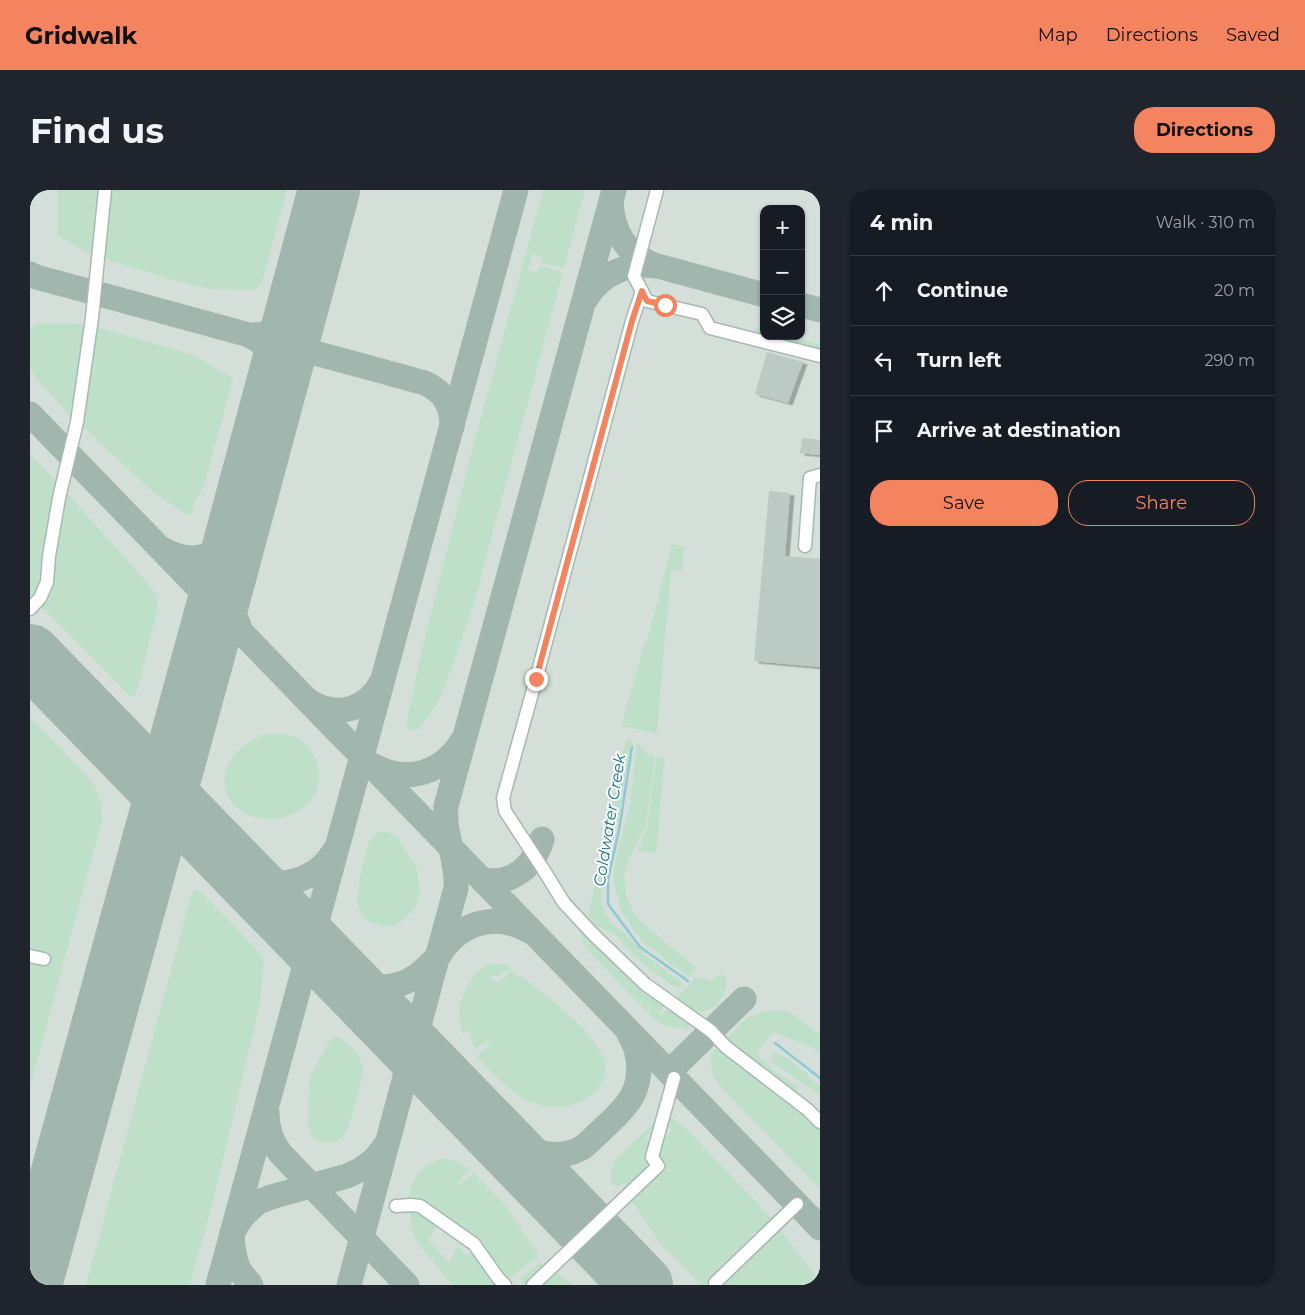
<!DOCTYPE html>
<meta charset="utf-8">
<style>
:root{--surface:#171b24;--page:#20242c;--text:#f1f3f6;--muted:#9ea1a6;--line:#363941;--accent:#f4845f}
body{margin:0;font-family:Montserrat,sans-serif;background:var(--page);color:var(--text)}
.controls{position:absolute;right:15px;top:15px;display:grid;overflow:hidden;border-radius:10px;box-shadow:0 1px 4px #0004}
.controls button{width:45px;height:45px;display:grid;place-items:center;padding:0;border:0;border-bottom:1px solid var(--line);background:var(--surface);color:var(--text);font:25px sans-serif}
.stop{position:absolute;width:15px;height:15px;margin:-11px;border:4px solid #f4845f;border-radius:50%;background:#fff}
.stop.end{background:#f4845f;border-color:#fff;box-shadow:0 1px 5px #0008}
.list{margin:0;padding:0;list-style:none}
h2{display:flex;justify-content:space-between;align-items:center;height:65px;margin:0;padding:0 20px;font-size:21px}
h2 small{font-size:16px;font-weight:400;color:var(--muted)}
.list li{display:grid;grid-template-columns:32px 1fr auto;gap:15px;align-items:center;box-sizing:border-box;height:70px;padding:0 20px;border-top:1px solid var(--line)}
.list b{display:block;font-size:19px;white-space:nowrap}
.list em{font-size:16px;font-style:normal;color:var(--muted)}
.actions{display:flex;gap:10px;padding:15px 20px}
.actions a{flex:1;padding:11px 0;border:1px solid var(--accent);border-radius:20px;text-align:center;font-size:18px;color:var(--accent)}
.actions .main{background:var(--accent);color:#111}
.icon{flex:none;width:28px;height:28px;fill:none;stroke:currentColor;stroke-width:2;stroke-linecap:round;stroke-linejoin:round}
.map{position:relative;flex:none;width:790px;height:1095px;overflow:hidden;border-radius:20px}
header{display:flex;align-items:center;gap:30px;box-sizing:border-box;height:70px;padding:0 25px;background:var(--accent);color:#111}
header strong{font-size:24px}
nav{display:flex;gap:28px;margin-inline-start:auto;font-size:18px}
.intro{display:flex;align-items:center;justify-content:space-between;box-sizing:border-box;height:120px;padding:0 30px}
h1{margin:0;font-size:35px}
.button{padding:12px 22px;border-radius:20px;background:var(--accent);color:#111;font-size:18px;font-weight:700}
main{display:flex;gap:30px;padding:0 30px}
aside{flex:1;background:var(--surface);border-radius:20px;box-shadow:0 1px 4px #0004}
.map>svg:first-child{display:block}
.built{fill:#d4dfda;fill-rule:evenodd}
.green{fill:#bfe0c8}
.lines{fill:none;stroke-linecap:round;stroke-linejoin:round}
.stream{stroke:#8ec9d4;stroke-width:2.5}
.taxiway{stroke:#a2b6b0;stroke-width:25}
.runway{stroke:#a2b6b0;stroke-width:62}
.building{fill:#bbcac4;filter:url(#shadow)}
.minor-casing{stroke:#a8b8b2;stroke-width:15}
.minor{stroke:#fff;stroke-width:12}
.route{stroke:#f4845f;stroke-width:6}
.labels{text-anchor:middle;stroke-width:4;stroke-linejoin:round;paint-order:stroke}
.water-label{font-size:16px;font-style:italic;fill:#1c6f80;stroke:#f7fbf9}
</style>
<header>
<strong>Gridwalk</strong>
<nav><a>Map</a><a>Directions</a><a>Saved</a></nav>
</header>
<div class="intro"><h1>Find us</h1><a class="button">Directions</a></div>
<main>
<div class="map">
<svg width="790" height="1095" viewBox="0 0 790 1095">
<defs>
<filter id="shadow"><feDropShadow dx="4.5" dy="2.5" stdDeviation="0" flood-color="#0004"/></filter>
</defs>
<rect width="100%" height="100%" fill="#e6efeb"/>
<path class="built" d="M0 0H790V1095H0ZM734 19H771V146H734Z"/>
<g class="green">
<polygon points="28,0 70,0 62,65 28,46"/>
<polygon points="81,0 257,0 232,92 226,100 178,99 148,91 74,69"/>
<polygon points="513,0 555,0 534,78 511,73 512,66 502,64 498,80 508,82 509,76 533,82 441,423 412,504 403,520 387,541 378,539 376,536 391,463 441,264"/>
<polygon points="6,133 56,134 42,227 8,191 0,177 0,141"/>
<polygon points="66,137 161,164 203,188 174,296 165,311 161,325 155,323 122,301 51,235"/>
<polygon points="726,137 734,139 734,146 758,146 790,155 790,163 722,145"/>
<polygon points="0,264 27,292 12,390 8,401 2,407 0,405"/>
<polygon points="36,302 113,388 126,405 128,413 127,421 108,498 104,506 101,507 11,416 21,399 23,380"/>
<polygon points="642,354 654,357 652,381 641,381 627,543 591,536 615,452 617,452"/>
<polygon points="0,527 59,588 67,600 71,614 72,630 0,897 0,772 15,776 18,764 0,759"/>
<path d="M234 544C245 544 255 543 265 547 283 554 294 580 287 599 285 606 279 612 274 617 256 632 229 633 210 620 188 604 190 579 209 560 216 553 225 549 234 544Z"/>
<polygon points="596,550 602,551 586,641 574,683 571,713 581,733 598,746 613,763 652,793 650,798 643,796 618,778 597,758 585,744 566,736 558,726"/>
<polygon points="607,552 618,565 625,566 616,635 600,666 594,685 596,705 606,727 666,778 660,787 643,776 625,761 613,753 591,720 586,700 583,683 592,645 599,621"/>
<polygon points="626,567 635,567 626,663 608,661 617,639"/>
<polygon points="357,641 366,646 387,679 390,703 386,716 377,727 365,735 354,736 343,733 336,730 331,724 327,714 330,688 338,653 347,643"/>
<polygon points="166,700 171,702 230,763 234,770 230,814 183,1011 160,1095 56,1095 162,702"/>
<path d="M547 736 599 787 614 800 636 814 629 821 631 825 640 818 659 831V838L656 842 654 837C642 839 633 835 624 829L560 763 555 755Z"/>
<path d="M471 774 477 775 481 778 478 782 474 780 468 787 461 785 460 790 469 793 481 781 488 787 490 785C513 803 568 844 575 872 578 883 572 895 564 903 555 911 541 917 529 917 490 918 472 891 447 867L460 854 457 850 445 860 437 838 433 845C431 836 429 828 429 818 430 807 444 781 455 776 460 774 466 774 471 774Z"/>
<path d="M689 785H696C696 790 697 796 695 801 689 816 674 828 658 817 654 814 649 812 646 807L657 798 665 787 682 790Z"/>
<polygon points="736,821 759,821 790,845 790,864 782,857 743,842 728,861 730,868 750,885 768,897 766,905 732,880 697,848 718,827"/>
<polygon points="309,847 324,859 331,871 334,882 318,938 313,947 303,953 290,952 282,946 278,937 279,888 298,853 303,848"/>
<path d="M689 856 775 924 790 939V999L689 895C681 881 681 880 681 864Z"/>
<polygon points="743,861 763,872 771,881 774,881 777,882 778,887 790,896 790,905 743,873 741,868"/>
<path d="M640 927C656 936 668 951 680 964 702 986 724 1009 745 1033L731 1045 724 1042 722 1044 724 1053 682 1095H671L631 1054 602 1011 609 1005 606 1001 628 967 632 943 636 947 642 940 639 937 633 942 635 936Z"/>
<polygon points="625,932 625,950 619,944 615,947 623,956 620,972 615,977 618,981 598,1001 593,993 588,997 580,992 581,979 585,970"/>
<path d="M412 969C422 970 432 972 440 980L427 992 430 995 444 983 475 1015 509 1066 485 1084 476 1092 449 1053 377 1013C382 989 388 977 412 969Z"/>
<polygon points="378,1018 387,1019 407,1034 399,1051 419,1073 427,1057 431,1059 434,1065 441,1063 437,1051 470,1095 422,1095 390,1056 384,1047 380,1032 382,1031"/>
<polygon points="748,1037 790,1091 790,1095 689,1095"/>
<polygon points="510,1072 516,1079 499,1095 495,1095 490,1089"/>
<polygon points="524,1081 544,1095 508,1095"/>
</g>
<g class="lines">
<g class="stream">
<polyline points="602,557 589,640 578,689 578,714 610,757 658,791"/>
<polyline points="745,853 790,888"/>
</g>
<g class="taxiway">
<path d="M581 12C583 42 595 63 624 75L734 105"/>
<path d="M0 84 6 87 47 98 395 193C414 202 422 215 422 237"/>
<path d="M556 109C570 84 598 72 626 76"/>
<polyline points="771,115 790,120"/>
<path d="M219 145C242 146 256 137 268 117"/>
<path d="M220 146C244 157 247 176 245 200"/>
<polyline points="0,224 311,545 332,566 790,1038"/>
<path d="M132 359C168 379 193 364 210 329"/>
<path d="M197 378C197 398 199 417 209 435"/>
<path d="M279 511C305 528 336 521 351 493"/>
<path d="M344 576C377 594 413 583 432 551"/>
<path d="M210 682C220 686 230 691 240 692 266 696 292 683 304 661"/>
<path d="M452 690C482 695 504 677 512 649"/>
<path d="M254 728C265 741 275 756 274 774"/>
<path d="M280 754C292 765 305 779 318 788 339 800 365 800 385 787 394 781 401 773 408 766"/>
<path d="M410 764C430 732 466 722 499 741"/>
<path d="M353 829C365 845 375 861 375 883"/>
<path d="M390 837C389 855 397 869 407 883"/>
<polyline points="639,882 714,809"/>
<path d="M237 922C237 938 241 952 251 964L377 1095"/>
<path d="M460 938C485 956 528 978 557 954 570 941 585 929 596 915 613 895 612 865 599 844"/>
<polyline points="188,1095 486,0"/>
<polyline points="221,1095 209,1080 206,1072 203,1057 202,1044 208,1033 216,1023 228,1012 241,1007 317,986 330,980 344,970 355,956"/>
<path d="M319 1095 426 698C428 670 413 644 416 616L584 0"/>
</g>
<g class="runway">
<polyline points="0,465 612,1095"/>
<polyline points="1,1095 187,417 299,0"/>
</g>
</g>
<g class="building">
<polygon points="737,162 773,172 758,213 725,204"/>
<polygon points="772,248 790,250 790,265 770,263"/>
<polygon points="739,301 760,303 755,366 790,369 790,477 724,471"/>
</g>
<g class="lines">
<defs>
<g id="minor">
<polyline points="627,0 604,86 617,111 672,124 680,138 790,166"/>
<polyline points="612,101 602,131 506,489 473,608 475,621 513,679 534,713 564,745 615,794 681,841 696,857 778,920 790,932"/>
<polyline points="775,356 780,288 790,285"/>
<polyline points="0,419 10,408 17,392 19,366 29,308 47,232 62,128 75,0"/>
<polyline points="0,766 14,769"/>
<polyline points="366,1016 381,1015 390,1016 444,1054 468,1088 475,1095"/>
<polyline points="685,1093 767,1014"/>
<polyline points="503,1095 628,976 622,967 644,888"/>
</g>
</defs>
<use href="#minor" class="minor-casing"/>
<use href="#minor" class="minor"/>
</g>
<g class="lines">
<polyline class="route" points="506,489 602,131 612,101 617,111 635,115"/>
</g>
<g class="labels">
<g class="water-label">
<text transform="translate(579 630) rotate(-81)" y="6">Coldwater Creek</text>
</g>
</g>
</svg>
<div class="controls">
<button>+</button>
<button>−</button>
<button><svg class="icon" aria-label="layers" viewBox="0 0 24 24"><path d="M12 4l9 5-9 5-9-5zM3 14l9 5 9-5"/></svg></button>
</div>
<div class="stop" style="left:635px;top:115px"></div>
<div class="stop end" style="left:506px;top:489px"></div>
</div>
<aside>
<h2>4 min<small>Walk · 310 m</small></h2>
<ul class="list">
<li><svg class="icon" aria-label="ahead" viewBox="0 0 24 24"><path d="M12 20V5M6 11l6-6 6 6"/></svg><div><b>Continue</b></div><em>20 m</em></li>
<li><svg class="icon" aria-label="left" viewBox="0 0 24 24"><path d="M17 20v-9H6M10 6l-5 5 5 5"/></svg><div><b>Turn left</b></div><em>290 m</em></li>
<li><svg class="icon" aria-label="arrive" viewBox="0 0 24 24"><path d="M6 21V4h12l-3 4 3 4H6"/></svg><div><b>Arrive at destination</b></div></li>
</ul>
<div class="actions"><a class="main">Save</a><a>Share</a></div>
</aside>
</main>
